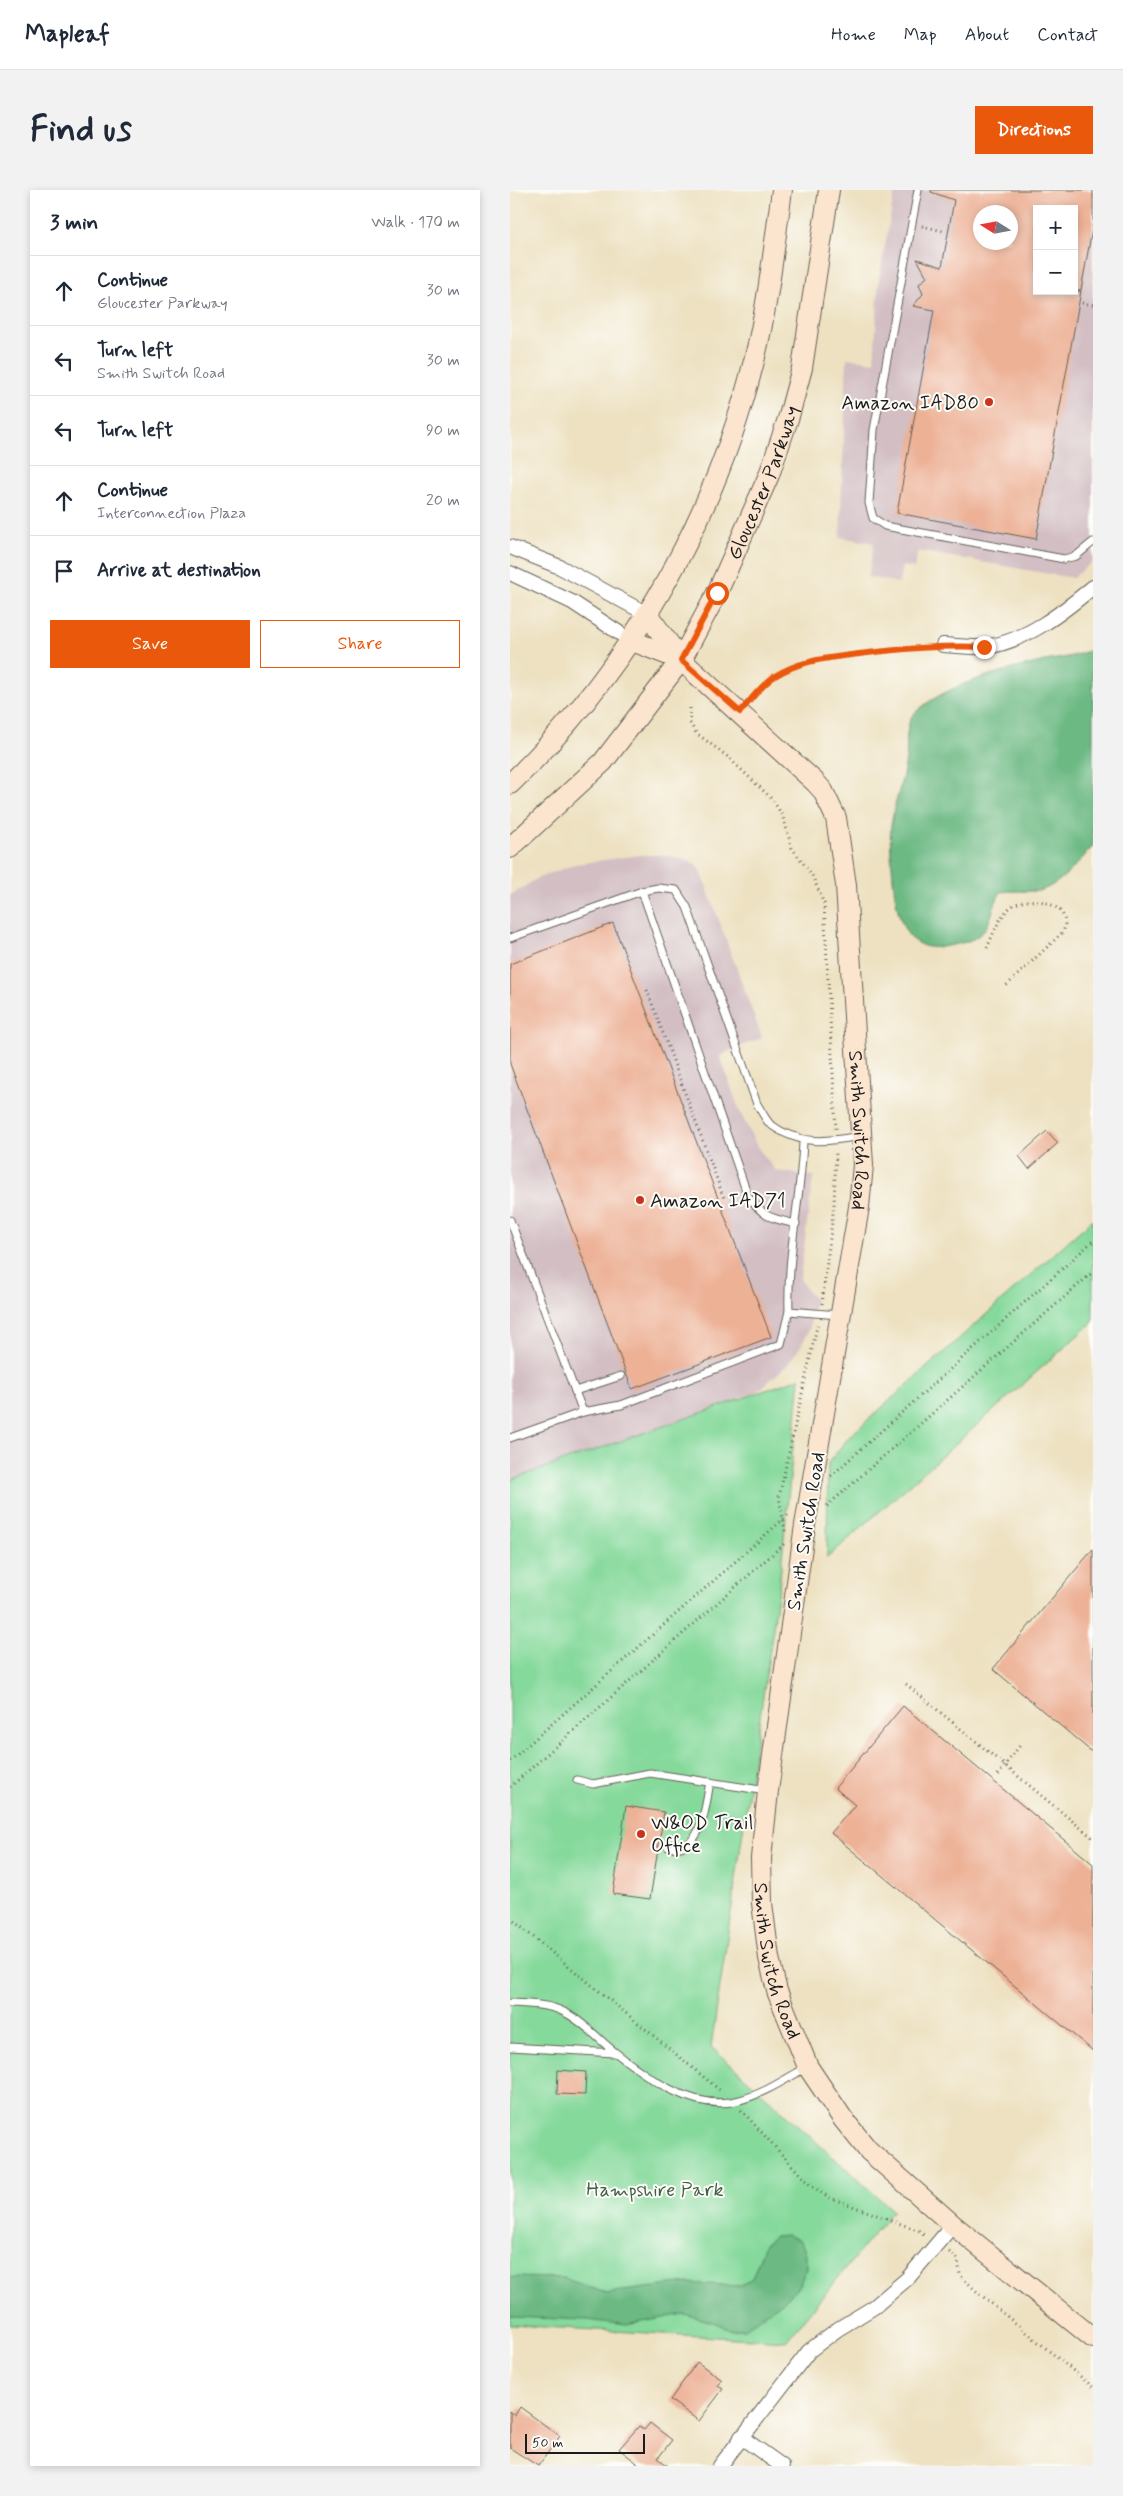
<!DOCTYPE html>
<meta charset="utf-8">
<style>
:root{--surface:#fff;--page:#f2f2f3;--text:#1f2937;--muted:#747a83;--line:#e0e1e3;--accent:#ea580c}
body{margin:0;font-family:Mynerve,sans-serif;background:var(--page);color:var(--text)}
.controls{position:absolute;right:15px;top:15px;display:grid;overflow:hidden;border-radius:0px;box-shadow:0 2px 8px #0003}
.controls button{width:45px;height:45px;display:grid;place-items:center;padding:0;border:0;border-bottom:1px solid var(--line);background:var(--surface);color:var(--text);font:25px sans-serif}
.compass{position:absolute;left:463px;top:15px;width:45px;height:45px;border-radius:50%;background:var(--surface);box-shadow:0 2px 8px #0003;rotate:281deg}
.scale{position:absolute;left:15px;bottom:12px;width:120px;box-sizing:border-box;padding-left:5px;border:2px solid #1c1c1c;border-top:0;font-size:14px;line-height:18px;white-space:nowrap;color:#1c1c1c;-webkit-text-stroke:4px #fdfcf7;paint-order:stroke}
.stop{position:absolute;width:15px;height:15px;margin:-11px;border:4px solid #ea580c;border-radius:50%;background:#fff}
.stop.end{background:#ea580c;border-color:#fff;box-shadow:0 1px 5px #0008}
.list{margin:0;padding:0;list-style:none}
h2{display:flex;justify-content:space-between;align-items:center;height:65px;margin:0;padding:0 20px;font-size:21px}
h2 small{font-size:16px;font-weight:400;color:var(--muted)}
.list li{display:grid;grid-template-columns:32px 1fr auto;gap:15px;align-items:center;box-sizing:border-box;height:70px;padding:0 20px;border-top:1px solid var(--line)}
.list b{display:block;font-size:19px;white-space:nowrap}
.list p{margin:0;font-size:16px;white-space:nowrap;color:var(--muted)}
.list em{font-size:16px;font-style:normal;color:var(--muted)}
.actions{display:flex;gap:10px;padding:15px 20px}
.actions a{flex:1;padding:11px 0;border:1px solid var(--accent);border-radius:0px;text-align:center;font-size:18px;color:var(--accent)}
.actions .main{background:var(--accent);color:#fff}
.icon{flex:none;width:28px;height:28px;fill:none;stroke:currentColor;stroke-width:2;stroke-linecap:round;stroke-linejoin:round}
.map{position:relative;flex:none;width:583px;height:2276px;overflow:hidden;border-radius:0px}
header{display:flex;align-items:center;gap:30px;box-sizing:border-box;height:70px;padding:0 25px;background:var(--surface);border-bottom:1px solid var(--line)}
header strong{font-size:24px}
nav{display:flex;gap:28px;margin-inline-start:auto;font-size:18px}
.intro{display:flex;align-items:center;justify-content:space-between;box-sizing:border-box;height:120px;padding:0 30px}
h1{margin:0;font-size:35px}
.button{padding:12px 22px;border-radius:0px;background:var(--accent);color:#fff;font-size:18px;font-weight:700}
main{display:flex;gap:30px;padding:0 30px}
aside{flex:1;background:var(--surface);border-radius:0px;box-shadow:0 2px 8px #0003}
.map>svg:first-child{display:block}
.industrial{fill:#d2bec3;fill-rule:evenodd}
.green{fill:#85d99b;stroke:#507a5c}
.forest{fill:#6cb983;stroke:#446a50}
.building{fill:#edb196;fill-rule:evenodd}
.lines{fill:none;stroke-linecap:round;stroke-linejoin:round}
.lane-casing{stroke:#656156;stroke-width:9}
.street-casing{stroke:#656156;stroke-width:16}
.secondary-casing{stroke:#656156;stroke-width:22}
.path{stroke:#656156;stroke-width:3;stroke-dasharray:1 4;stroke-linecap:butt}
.lane{stroke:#fff;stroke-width:7}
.street{stroke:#fff;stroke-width:14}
.secondary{stroke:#fce5cf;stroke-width:20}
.route{stroke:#ea580c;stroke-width:6}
.poi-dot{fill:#c8321e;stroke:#fdfcf7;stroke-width:2}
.labels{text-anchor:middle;stroke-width:4;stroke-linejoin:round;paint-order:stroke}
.poi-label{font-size:20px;fill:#1c1c1c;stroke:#fdfcf7;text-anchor:start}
.street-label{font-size:20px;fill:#1c1c1c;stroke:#fdfcf7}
.park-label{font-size:20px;fill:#415e48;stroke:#fdfcf7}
</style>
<header>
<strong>Mapleaf</strong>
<nav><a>Home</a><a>Map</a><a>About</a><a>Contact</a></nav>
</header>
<div class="intro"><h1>Find us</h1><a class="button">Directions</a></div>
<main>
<aside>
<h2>3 min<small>Walk · 170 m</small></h2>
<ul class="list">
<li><svg class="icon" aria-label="ahead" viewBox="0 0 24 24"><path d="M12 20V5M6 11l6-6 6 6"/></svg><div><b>Continue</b><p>Gloucester Parkway</p></div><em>30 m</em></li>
<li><svg class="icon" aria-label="left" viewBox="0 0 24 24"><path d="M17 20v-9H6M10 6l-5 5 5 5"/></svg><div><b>Turn left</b><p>Smith Switch Road</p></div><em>30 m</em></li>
<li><svg class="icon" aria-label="left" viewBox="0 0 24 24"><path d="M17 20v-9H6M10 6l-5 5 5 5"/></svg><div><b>Turn left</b></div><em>90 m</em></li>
<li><svg class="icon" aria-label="ahead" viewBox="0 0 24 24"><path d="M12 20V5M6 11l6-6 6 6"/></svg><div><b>Continue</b><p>Interconnection Plaza</p></div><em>20 m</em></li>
<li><svg class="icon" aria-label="arrive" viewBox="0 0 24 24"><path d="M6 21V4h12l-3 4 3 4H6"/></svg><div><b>Arrive at destination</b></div></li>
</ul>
<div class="actions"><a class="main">Save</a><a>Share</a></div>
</aside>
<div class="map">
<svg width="583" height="2276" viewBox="0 0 583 2276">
<rect width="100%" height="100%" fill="#fdfcf7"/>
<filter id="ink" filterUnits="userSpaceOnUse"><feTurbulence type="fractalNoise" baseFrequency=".02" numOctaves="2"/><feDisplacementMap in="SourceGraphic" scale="10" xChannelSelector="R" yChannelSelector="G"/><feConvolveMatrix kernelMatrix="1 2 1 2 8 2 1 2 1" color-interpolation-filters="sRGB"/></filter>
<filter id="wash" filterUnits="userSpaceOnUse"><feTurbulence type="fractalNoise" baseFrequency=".0096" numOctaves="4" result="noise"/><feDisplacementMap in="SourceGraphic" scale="20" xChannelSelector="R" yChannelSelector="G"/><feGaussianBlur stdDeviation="1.12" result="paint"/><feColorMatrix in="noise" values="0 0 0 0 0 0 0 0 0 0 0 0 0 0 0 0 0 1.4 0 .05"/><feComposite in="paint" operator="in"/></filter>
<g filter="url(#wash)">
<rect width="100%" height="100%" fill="#ede1c1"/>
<g class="industrial">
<path d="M385 0H583V371L563 388 408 361 404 378 392 376 389 393 358 387 364 353 330 347 337 168 364 172 369 90ZM527 19H564V101H527ZM470 22H500V52H470Z"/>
<polygon points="130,665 155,665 176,670 186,675 192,684 252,848 227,857 210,866 230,922 248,958 266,981 303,986 290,1088 296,1100 305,1109 299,1140 291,1156 277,1175 247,1202 0,1290 0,706 26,689 65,674"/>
</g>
<g class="green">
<polygon points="583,1029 583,1132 317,1368 318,1273 340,1246"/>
<polygon points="290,1188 269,1398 201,1857 383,2021 276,2151 0,2135 0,1290"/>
</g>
<g class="forest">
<path d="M583 459V656C570 671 546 700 526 701 514 702 503 700 491 702 482 715 482 736 469 745 461 752 448 754 437 756 392 766 387 722 383 689 382 671 379 653 381 636 384 613 393 592 396 569 398 552 393 532 408 520 442 492 493 481 535 471 551 468 568 466 583 459Z"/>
<polygon points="277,2045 291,2051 296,2064 296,2080 289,2095 275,2110 234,2139 220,2140 206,2133 174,2124 117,2135 77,2130 0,2127 0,2087 53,2088 96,2103 178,2093 230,2096 242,2088 255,2054 264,2046"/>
</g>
<g id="blocks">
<g class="building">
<path d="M421 0H583V34L571 100H564V19H527V101H571L526 349 387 323 424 120 403 116 413 104 409 94 417 87 407 69 432 77 444 10 421 2ZM470 22H500V52H470Z"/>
<polygon points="103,733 261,1147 122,1199 0,874 0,774"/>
<polygon points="537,941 548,953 519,979 509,966"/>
<polygon points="583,1359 583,1563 483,1479"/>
<polygon points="393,1516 583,1674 583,1861 321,1643 345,1615 325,1598"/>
<polygon points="116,1616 154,1622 140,1709 103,1704"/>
<polygon points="48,1880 76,1882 75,1905 47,1904"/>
<polygon points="187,2172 212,2190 208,2196 213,2199 189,2231 160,2210"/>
<polygon points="10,2217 50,2246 28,2276 0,2258 0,2221 5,2225"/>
<polygon points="140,2233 162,2250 148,2268 158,2276 131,2276 109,2259 129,2236 134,2240"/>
</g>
</g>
</g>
<g filter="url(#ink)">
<use href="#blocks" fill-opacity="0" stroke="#656156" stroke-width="1"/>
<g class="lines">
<defs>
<g id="lane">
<polyline points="408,0 364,240 359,313 363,328 375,336 554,369 566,366 583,352"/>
<path d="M132 701 238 1006C254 1028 261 1028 286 1034"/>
<path d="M0 748 132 701 148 698 166 700 177 717 247 914C251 920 255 929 260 934 289 956 317 952 350 946"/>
<polyline points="0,1030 73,1222"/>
<path d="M279 1121C277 1064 291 1008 293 951"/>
<polyline points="65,1201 111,1186"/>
<polyline points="0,1248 73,1222 111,1215 271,1154 279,1121 329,1125"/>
<polyline points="67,1590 83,1594 140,1583 257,1601"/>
<path d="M158 1657C193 1664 195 1617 200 1592"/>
<path d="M0 1813C18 1814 40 1814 56 1823 75 1833 89 1850 106 1863 138 1888 183 1921 226 1911 252 1905 274 1890 297 1877"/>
<polyline points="0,1857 105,1863"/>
</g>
<g id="street">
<polyline points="0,357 50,377 137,424"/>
<polyline points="0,383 62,412 120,450"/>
<path d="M433 455C447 456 462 458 476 457 516 451 552 423 583 397"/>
<polyline points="231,2247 272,2276"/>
<polyline points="210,2276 299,2161 328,2139 364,2117 398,2088 443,2035"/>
</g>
<g id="secondary">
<path id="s1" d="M137 424 171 470 305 592 313 601 326 628 336 695 353 975 349 1017 295 1335 258 1601 251 1668 252 1713 259 1768 267 1801 298 1877 333 1929 358 1960 443 2035 583 2148"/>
<polyline points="120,450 171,470"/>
<path d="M0 594C119 480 204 331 244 171 258 115 264 57 272 0"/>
<path id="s2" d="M0 658 93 572 171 470 207 403 259 285 279 226 292 178 319 0"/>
</g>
</defs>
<use href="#lane" class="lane-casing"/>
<use href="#street" class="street-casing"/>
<use href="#secondary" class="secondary-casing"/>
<g class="path">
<polyline points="412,36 433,41"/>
<polyline points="572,113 583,115"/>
<polyline points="241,510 263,487 295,472 420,456"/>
<polyline points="180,518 180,533 186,543 218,567 263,610 273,627 282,658 302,685 314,714 326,940"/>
<path d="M477 758C483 745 489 726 501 717 518 703 565 713 553 742L496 796"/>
<polyline points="137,800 215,1011"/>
<polyline points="312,1114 324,1015 326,961"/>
<polyline points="321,1286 583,1051"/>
<polyline points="317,1316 583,1082"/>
<polyline points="275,1341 269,1307 308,1132"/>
<polyline points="396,1494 583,1648"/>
<polyline points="0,1571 279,1324"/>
<polyline points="488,1585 511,1554"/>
<polyline points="0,1597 275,1353"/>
<polyline points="0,1728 212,1902"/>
<polyline points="231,1920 300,1995 318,2007 410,2041 415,2045"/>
<polyline points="439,2062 448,2069 450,2085 465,2100 583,2197"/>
</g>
<use href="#lane" class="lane"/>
<use href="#street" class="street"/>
<use href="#secondary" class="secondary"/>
</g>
</g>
<g class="lines" filter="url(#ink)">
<path class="route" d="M207 403 171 470 230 522C241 510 251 495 265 486 290 470 319 468 349 464 391 459 431 455 474 457"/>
</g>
<g class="poi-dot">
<circle cx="479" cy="212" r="5"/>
<circle cx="130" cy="1010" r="5"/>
<circle cx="131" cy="1644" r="5"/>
</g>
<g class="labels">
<g class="poi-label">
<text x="469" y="219" text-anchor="end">Amazon IAD80</text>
<text x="140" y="1017">Amazon IAD71</text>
<text x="141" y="1639">W&amp;OD Trail<tspan x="141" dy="23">Office</tspan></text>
</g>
<g class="street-label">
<text dy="7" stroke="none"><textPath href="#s2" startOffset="451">Gloucester Parkway</textPath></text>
<text dy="7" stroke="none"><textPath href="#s1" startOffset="594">Smith Switch Road</textPath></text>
<text transform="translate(295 1341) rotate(-81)" y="7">Smith Switch Road</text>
<text dy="7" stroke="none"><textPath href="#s1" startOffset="1434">Smith Switch Road</textPath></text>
</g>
<g class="park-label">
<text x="145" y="2006">Hampshire Park</text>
</g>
</g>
</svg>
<div class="controls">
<button>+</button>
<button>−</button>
</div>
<svg class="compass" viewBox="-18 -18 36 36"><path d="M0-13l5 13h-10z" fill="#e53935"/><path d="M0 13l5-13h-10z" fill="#747a83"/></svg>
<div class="scale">50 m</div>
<div class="stop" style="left:207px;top:403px"></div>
<div class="stop end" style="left:474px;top:457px"></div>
</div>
</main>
